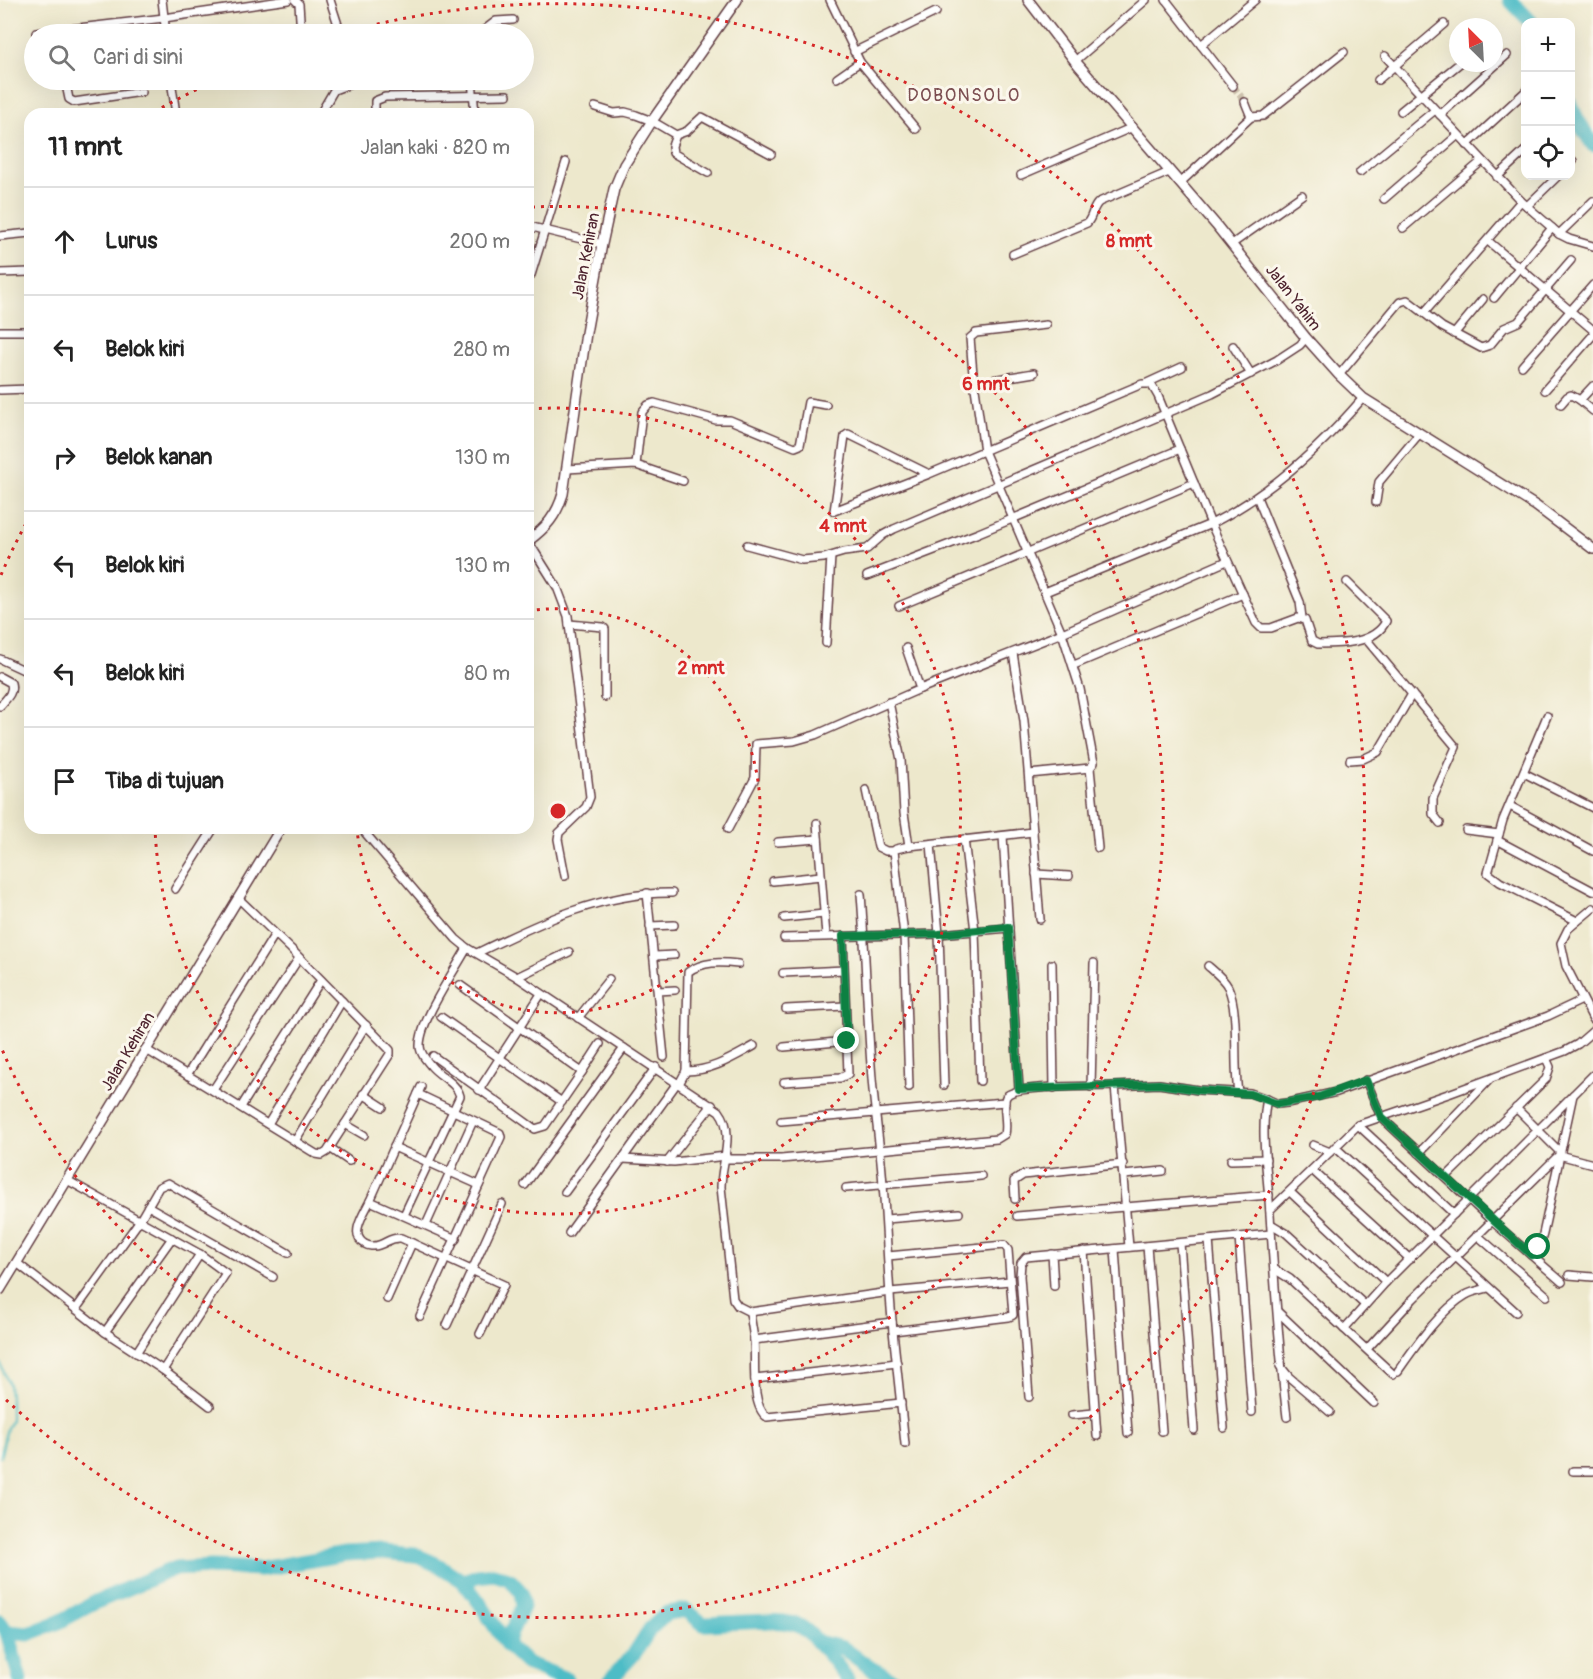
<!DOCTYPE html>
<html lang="id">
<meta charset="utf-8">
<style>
:root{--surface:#fff;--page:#f6f6f6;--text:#222;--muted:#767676;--line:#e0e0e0}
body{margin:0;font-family:Pangolin,sans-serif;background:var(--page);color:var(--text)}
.controls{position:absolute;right:18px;top:18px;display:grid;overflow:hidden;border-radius:12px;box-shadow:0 6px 24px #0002}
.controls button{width:54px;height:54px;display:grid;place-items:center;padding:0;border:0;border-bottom:2px solid var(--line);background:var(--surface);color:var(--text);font:30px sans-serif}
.compass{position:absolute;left:1449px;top:18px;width:54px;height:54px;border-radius:50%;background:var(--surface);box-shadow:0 6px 24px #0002;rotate:336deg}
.stop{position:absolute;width:18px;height:18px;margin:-14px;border:4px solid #0b8043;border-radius:50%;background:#fff}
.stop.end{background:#0b8043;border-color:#fff;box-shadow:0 2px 6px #0008}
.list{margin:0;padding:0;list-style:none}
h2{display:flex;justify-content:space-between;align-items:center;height:78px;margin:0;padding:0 24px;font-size:26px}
h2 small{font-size:20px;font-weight:400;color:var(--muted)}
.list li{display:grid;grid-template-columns:39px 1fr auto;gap:18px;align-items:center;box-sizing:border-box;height:108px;padding:0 24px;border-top:2px solid var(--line)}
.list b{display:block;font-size:22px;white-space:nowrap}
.list em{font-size:20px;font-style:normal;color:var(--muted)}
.icon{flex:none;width:33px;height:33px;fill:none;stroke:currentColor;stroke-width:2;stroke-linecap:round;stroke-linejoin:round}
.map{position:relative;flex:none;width:1593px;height:1679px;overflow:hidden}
.search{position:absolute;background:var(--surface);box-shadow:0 6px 24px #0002;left:24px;top:24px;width:510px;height:66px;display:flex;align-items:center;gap:15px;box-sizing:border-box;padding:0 21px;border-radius:33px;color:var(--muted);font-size:22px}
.panel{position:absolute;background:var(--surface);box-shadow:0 6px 24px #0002;left:24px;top:108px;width:510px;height:726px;border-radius:18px}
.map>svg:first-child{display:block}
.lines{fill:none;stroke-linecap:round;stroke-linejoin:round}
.stream{stroke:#4ebcc6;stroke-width:2}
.river{stroke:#4ebcc6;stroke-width:15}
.street-tunnel{stroke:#ccc0ac;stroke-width:7;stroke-dasharray:7 3.5;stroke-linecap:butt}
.street-casing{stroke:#623d43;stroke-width:10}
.secondary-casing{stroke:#623d43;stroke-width:12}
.street{stroke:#fff;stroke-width:7}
.secondary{stroke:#fff;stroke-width:9}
.route{stroke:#0b8043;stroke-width:8}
.ring{fill:none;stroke:#d62828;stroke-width:3;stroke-dasharray:3 6}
.labels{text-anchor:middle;stroke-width:6;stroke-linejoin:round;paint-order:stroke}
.street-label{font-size:16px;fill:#4a1f2b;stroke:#fbf7ec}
.neighbourhood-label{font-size:18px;letter-spacing:1.5px;fill:#7c4e51;stroke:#fbf7ec}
.centre{fill:#d62828;stroke:#fbf7ec;stroke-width:3}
.ring-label{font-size:18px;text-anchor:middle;font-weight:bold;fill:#d62828;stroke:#fbf7ec;stroke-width:6;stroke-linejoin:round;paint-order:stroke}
</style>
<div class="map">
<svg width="1593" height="1679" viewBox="0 0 1593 1679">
<rect width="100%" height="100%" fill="#fbf7ec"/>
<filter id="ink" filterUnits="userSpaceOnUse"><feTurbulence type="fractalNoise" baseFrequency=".0167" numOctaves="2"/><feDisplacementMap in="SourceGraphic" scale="12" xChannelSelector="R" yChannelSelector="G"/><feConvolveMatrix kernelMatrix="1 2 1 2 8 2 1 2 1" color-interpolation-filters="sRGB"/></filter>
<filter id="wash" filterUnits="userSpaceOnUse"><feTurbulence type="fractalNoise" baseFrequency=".008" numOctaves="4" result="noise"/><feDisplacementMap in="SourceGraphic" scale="24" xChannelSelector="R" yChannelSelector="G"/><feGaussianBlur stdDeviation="1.35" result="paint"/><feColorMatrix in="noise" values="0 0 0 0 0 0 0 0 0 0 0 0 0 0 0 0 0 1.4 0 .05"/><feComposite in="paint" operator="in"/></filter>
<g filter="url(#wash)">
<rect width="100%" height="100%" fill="#ede8cc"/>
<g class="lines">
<polyline class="stream" points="0,1363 9,1384 11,1410 11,1421 7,1428 0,1457"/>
<g class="river">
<polyline points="1510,0 1531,22"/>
<polyline points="1570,103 1578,121 1593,145"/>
<polyline points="463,1581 477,1576 494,1574 509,1579 521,1592 523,1607 511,1632 507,1645"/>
<polyline points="0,1622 7,1632 20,1679"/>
<polyline points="7,1632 28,1634 59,1622 96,1602 173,1569 212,1567 261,1569 345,1554 382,1552 415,1555 438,1565 463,1581 479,1602 507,1645 526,1663 566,1679"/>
<polyline points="818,1642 843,1648 872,1669 891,1679"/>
<path d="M611 1679 634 1654 650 1629 667 1613 686 1610 703 1624C727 1624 776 1617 797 1625 812 1630 837 1665 847 1679"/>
</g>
</g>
</g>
<g filter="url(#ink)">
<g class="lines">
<polyline class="street-tunnel" points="1233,86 1245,102"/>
<defs>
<g id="street">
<polyline points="162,0 166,34"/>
<polyline points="295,0 299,4 301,34"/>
<polyline points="330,0 341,34"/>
<polyline points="830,0 860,62 916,129"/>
<polyline points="1166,0 1201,45 1255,0"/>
<polyline points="36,33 164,18 288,0"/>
<polyline points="479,34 496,21 513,20"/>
<polyline points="1201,45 1233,86"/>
<polyline points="854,52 936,12"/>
<polyline points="1075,61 1146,0"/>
<polyline points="837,78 860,62"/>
<polyline points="65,80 69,99 74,102 142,92"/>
<polyline points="171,80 176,114"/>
<polyline points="472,80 475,114"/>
<polyline points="1378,80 1444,24"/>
<polyline points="595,107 614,113 625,112 636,115 652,121 676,135 687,131 702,117 771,154"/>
<polyline points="1401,111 1460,63"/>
<polyline points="320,114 334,90 361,80"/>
<polyline points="375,114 375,101 385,97 507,95"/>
<polyline points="1440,115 1507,55"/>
<polyline points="1251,117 1263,116 1344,52"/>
<polyline points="676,135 672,146 673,153 708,173"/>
<polyline points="1467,145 1526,91"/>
<polyline points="528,163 529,161"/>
<polyline points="1570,164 1573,161"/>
<polyline points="1360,172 1435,110"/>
<polyline points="1021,175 1133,127"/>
<polyline points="1497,177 1526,150"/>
<polyline points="1180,183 1251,117 1245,102"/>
<polyline points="1384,199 1458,135"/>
<polyline points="1521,201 1559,234 1569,239 1593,246"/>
<polyline points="1527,206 1558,176"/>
<polyline points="528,226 602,244"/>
<polyline points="1403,228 1482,161"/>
<polyline points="1559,234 1593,201"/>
<polyline points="0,236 30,233"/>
<polyline points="1488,241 1593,330"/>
<polyline points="1232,244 1302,195"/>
<path d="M1013 254 1087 223C1093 217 1092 208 1099 202L1169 172"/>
<polyline points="0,273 30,272"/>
<polyline points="528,278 531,275 566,162"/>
<polyline points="1494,298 1552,228"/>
<polyline points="1424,313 1442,327 1481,348 1490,345 1504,328 1518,322 1571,260"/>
<polyline points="1046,325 976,333 970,338 973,374 984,451 1062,633 1227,561"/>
<polyline points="0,331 30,331"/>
<polyline points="1454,334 1483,299"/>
<polyline points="1233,346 1251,374"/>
<polyline points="1522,366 1593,285"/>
<polyline points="1339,375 1400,302 1407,300 1424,313 1521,201 1385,56"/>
<polyline points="974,383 1034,373"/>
<polyline points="1147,383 1182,367"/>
<polyline points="0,390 30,389"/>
<polyline points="1545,390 1593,335"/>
<polyline points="1580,400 1593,386"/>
<polyline points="1561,404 1567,397 1571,395 1580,400 1593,411"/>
<polyline points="636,465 642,412 648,405 654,403 716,420 730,420 795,447 800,445 808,402 826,405"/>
<polyline points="567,469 636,465 683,481"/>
<polyline points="929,474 848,434 845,436 834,511 929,474 1142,384 1151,384 1158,396 1211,524 1045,592"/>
<polyline points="1257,497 1300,602 1302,618"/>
<polyline points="1376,502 1379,482 1419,434"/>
<polyline points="528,541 557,587 568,616 590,797 586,807 559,833 558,839 565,876"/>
<polyline points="747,545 802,560 824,558 844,552 867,549 883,535 894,529 1212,394 1277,360 1300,345 1306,338"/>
<polyline points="867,576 976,534 1180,449"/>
<path d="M1347 582 1386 621C1375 644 1341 644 1318 644L1312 641 1305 620 1298 618 1271 628H1261L1256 623 1211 524C1268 495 1321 447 1363 398"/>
<polyline points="899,606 1194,483"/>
<polyline points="569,624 603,627 605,629 605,697"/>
<polyline points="1366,639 1456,747 1433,798 1433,814 1440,823"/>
<polyline points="826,643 831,556"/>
<polyline points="906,648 920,689"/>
<polyline points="1013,653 1024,721 1040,919"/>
<polyline points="0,659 30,673"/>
<polyline points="1074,665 1243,594"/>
<path d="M0 677 11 683C14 693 6 699 0 706"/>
<polyline points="889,702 901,760 904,813 909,846"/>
<polyline points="1547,716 1503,820 1488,873 1500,882 1577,921"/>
<polyline points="1350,760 1363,759 1378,752 1412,694"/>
<polyline points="1090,768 1098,848"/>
<polyline points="1524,773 1593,808"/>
<polyline points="866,790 878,847 886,851 894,851"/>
<polyline points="1510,806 1593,851"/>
<polyline points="817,823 826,936"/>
<path d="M361 828 456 939 467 948 517 977 719 1111C736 1133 721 1162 721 1187L733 1299 738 1306 750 1312 890 1292 1010 1281"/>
<polyline points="728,829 755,778 756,744 794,741 815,735 920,689 1062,633 1080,689 1094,763 1090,768 1029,774"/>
<polyline points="1466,830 1499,834"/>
<polyline points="1003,836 1019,1089"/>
<polyline points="964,839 975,931 980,1081"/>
<polyline points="1497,840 1593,891"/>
<polyline points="778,842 818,839"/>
<polyline points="931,844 939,934 944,1085"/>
<polyline points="1036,874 1069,876"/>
<polyline points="773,881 821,876"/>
<polyline points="175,889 214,828"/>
<polyline points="647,893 664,1057"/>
<path d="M861 894C866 959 867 1024 873 1090 876 1121 881 1153 883 1185 887 1233 888 1282 893 1331L1009 1317 1013 1315 1008 1250 1004 1245 888 1256"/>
<polyline points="1593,908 1568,929 1561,943 1566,966 1593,1019"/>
<polyline points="784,918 824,914"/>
<polyline points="650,926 674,925"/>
<polyline points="784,938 939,934 1009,928"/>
<path d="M477 953C539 923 602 892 672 893"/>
<polyline points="655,956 674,955"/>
<polyline points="1052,964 1054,1088"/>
<path d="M1208 966C1215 972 1224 979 1228 987 1240 1014 1233 1062 1238 1092"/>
<polyline points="783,973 844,970"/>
<polyline points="517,977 569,952"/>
<polyline points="460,985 582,1072 600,1044"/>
<polyline points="658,991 675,990"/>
<polyline points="786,1009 845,1006"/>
<polyline points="441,1017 562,1102"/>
<polyline points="578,1018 609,979"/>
<polyline points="784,1047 847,1041"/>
<polyline points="145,1049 316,1154 322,1155 327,1152 390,1054 390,1050 291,949 238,898"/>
<polyline points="433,1056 535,1129 545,1126 582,1072"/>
<path d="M686 1071C712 1071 732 1058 754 1046"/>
<polyline points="187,1075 275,934"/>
<polyline points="1366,1080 1381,1117 1492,1221 1562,1282"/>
<polyline points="784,1082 840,1078 848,1074 843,936"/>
<path d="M679 1084 686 1071 688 972C703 961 720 962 738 964"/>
<polyline points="421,1087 370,1201 456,1239"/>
<polyline points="909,1087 904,935 894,851 896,849 909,846 1033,832"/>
<polyline points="1091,1087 1094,963"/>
<polyline points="213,1090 299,958"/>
<polyline points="479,1090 541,994"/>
<polyline points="363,1094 383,1107"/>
<polyline points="418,1094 500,1133 501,1137 420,1316"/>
<polyline points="241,1107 321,980"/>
<polyline points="1516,1108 1561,1153"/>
<polyline points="781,1121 1005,1102"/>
<polyline points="268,1124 342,1001"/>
<polyline points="345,1124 364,1135"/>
<polyline points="1358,1125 1454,1214"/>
<polyline points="295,1141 366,1025"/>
<polyline points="1313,1145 1330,1152"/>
<polyline points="394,1147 479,1185"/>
<polyline points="1335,1147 1516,1312"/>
<polyline points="330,1148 349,1161"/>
<polyline points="1419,1153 1489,1080"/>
<polyline points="623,1159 674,1162 726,1156"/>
<path d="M725 1159H781L997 1139 1005 1134C1008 1124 1002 1105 1006 1097 1012 1084 1098 1087 1115 1086"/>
<polyline points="1231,1160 1266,1159"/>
<polyline points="667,1162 712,1105"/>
<polyline points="1312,1170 1410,1259"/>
<polyline points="1124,1175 1163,1171"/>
<polyline points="1446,1177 1546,1079 1550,1067 1546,1058"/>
<polyline points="67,1180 200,1254 226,1273 163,1370"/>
<polyline points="525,1185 624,1048"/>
<polyline points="846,1188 981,1176"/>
<polyline points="565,1192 656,1067"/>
<polyline points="1290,1192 1386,1282"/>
<polyline points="1015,1199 1014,1181 1023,1175 1123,1164"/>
<path d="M370 1201C365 1212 348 1235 365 1244 368 1246 374 1247 379 1245 388 1242 391 1237 401 1238L504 1285 480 1334"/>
<polyline points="148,1206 273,1277"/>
<polyline points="1270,1210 1358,1125 1451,1093 1565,1051 1578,1044 1593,1031"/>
<path d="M404 1215 460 1096C457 1083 439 1076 431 1066 426 1060 420 1053 420 1046 420 1020 454 972 467 948"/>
<polyline points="1017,1216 1269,1195"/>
<polyline points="886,1219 959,1213"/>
<polyline points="1271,1224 1286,1233 1365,1305"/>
<polyline points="426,1225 473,1121"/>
<polyline points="569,1233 677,1083"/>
<polyline points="1477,1235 1547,1296"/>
<polyline points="1239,1237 1252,1412"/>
<polyline points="1209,1240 1224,1428"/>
<polyline points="1180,1243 1194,1430"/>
<polyline points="1147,1246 1162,1431"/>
<polyline points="1129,1247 1115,1086 1159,1084 1198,1090 1250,1093 1267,1099"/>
<polyline points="1115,1249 1128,1433"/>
<polyline points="1084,1251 1097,1436"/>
<polyline points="1052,1254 1054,1286"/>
<polyline points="1531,1255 1541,1241 1543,1234 1573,1095 1593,1075"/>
<polyline points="17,1263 105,1332 163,1370 210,1406"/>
<polyline points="1274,1269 1290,1279 1393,1374"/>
<polyline points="1569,1275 1593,1277"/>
<polyline points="387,1299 412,1243"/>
<polyline points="76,1309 140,1220 159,1187 168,1183 288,1253"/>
<path d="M750 1312C751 1322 753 1331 754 1340 756 1359 750 1406 767 1417L901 1403"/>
<polyline points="1278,1312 1374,1403"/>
<polyline points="447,1325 502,1204"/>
<polyline points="1344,1329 1386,1282 1573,1095"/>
<polyline points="893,1331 905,1444"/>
<polyline points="105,1332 172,1238"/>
<polyline points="754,1340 892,1322"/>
<polyline points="1367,1349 1413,1299 1559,1155 1593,1164"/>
<polyline points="136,1353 200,1254"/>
<polyline points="1280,1366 1289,1377 1330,1412"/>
<path d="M1398 1371C1415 1347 1440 1310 1466 1295 1472 1291 1481 1290 1488 1288"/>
<polyline points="755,1379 897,1363"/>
<polyline points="1029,1397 1020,1276 1021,1263 1026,1257 1271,1234"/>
<polyline points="1072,1415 1094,1413"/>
<path d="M1287 1417C1278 1345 1274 1272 1269 1200 1267 1168 1260 1131 1267 1099L1278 1104 1287 1103 1337 1092 1548 1016 1582 1000"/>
<polyline points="1573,1471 1593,1471"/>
</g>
<g id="secondary">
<polyline points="1028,0 1075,61 1216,225 1306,338 1339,375 1363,398 1536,506 1593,549"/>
<path d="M528 541C546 528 557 515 563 494L586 333 602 244 614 189 624 165 652 121 737 0"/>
<polyline points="0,1290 281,828"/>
</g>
</defs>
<use href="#street" class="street-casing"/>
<use href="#secondary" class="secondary-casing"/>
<use href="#street" class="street"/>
<use href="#secondary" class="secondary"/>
</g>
</g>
<g class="lines" filter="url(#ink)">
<polyline class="route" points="847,1041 843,936 939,934 1008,927 1019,1089 1159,1084 1198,1090 1250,1094 1278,1104 1319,1097 1366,1080 1381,1117 1531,1255 1538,1247"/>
</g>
<g class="ring">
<path d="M528 611A202 202 0 1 1 357 829"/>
<path d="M530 409A403 403 0 1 1 155 829"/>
<path d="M1 575A605 605 0 0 1 29 518M532 207A605 605 0 1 1 1 1047"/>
<path d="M154 112A807 807 0 0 1 217 80M342 33A807 807 0 1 1 2 1396"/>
</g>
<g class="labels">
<g class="street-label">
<text transform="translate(585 256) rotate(-79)" y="6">Jalan Kehiran</text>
<text transform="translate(1294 297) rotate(52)" y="6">Jalan Yahim</text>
<text transform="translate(127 1051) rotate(-59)" y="6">Jalan Kehiran</text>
</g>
<g class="neighbourhood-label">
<text x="964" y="101">DOBONSOLO</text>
</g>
</g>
<circle cx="558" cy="811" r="9" class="centre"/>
<g class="ring-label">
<text x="1129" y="247">8 mnt</text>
<text x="986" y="390">6 mnt</text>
<text x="843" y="532">4 mnt</text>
<text x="701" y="674">2 mnt</text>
</g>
</svg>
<div class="controls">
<button>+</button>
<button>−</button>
<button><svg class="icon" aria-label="locate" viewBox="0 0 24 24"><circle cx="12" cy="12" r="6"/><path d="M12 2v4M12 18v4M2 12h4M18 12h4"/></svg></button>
</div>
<svg class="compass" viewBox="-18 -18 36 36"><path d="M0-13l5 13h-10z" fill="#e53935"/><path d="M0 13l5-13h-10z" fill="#767676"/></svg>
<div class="stop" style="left:1538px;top:1247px"></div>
<div class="stop end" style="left:847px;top:1041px"></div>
<div class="search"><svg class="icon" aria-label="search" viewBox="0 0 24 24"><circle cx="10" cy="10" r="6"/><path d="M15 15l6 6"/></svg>Cari di sini</div>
<section class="panel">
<h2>11 mnt<small>Jalan kaki · 820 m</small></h2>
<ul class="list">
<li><svg class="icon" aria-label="ahead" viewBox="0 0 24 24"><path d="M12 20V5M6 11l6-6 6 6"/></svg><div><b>Lurus</b></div><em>200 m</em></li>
<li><svg class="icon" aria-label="left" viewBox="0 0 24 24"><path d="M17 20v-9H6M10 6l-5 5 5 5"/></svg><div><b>Belok kiri</b></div><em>280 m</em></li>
<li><svg class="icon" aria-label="right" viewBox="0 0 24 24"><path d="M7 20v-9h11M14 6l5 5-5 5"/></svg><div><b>Belok kanan</b></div><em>130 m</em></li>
<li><svg class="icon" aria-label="left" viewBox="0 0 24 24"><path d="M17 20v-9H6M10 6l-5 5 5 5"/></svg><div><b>Belok kiri</b></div><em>130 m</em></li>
<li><svg class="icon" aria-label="left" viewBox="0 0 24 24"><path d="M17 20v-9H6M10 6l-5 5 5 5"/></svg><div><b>Belok kiri</b></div><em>80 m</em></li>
<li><svg class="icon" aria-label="arrive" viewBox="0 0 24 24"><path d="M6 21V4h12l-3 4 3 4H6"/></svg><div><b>Tiba di tujuan</b></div></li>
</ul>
</section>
</div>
